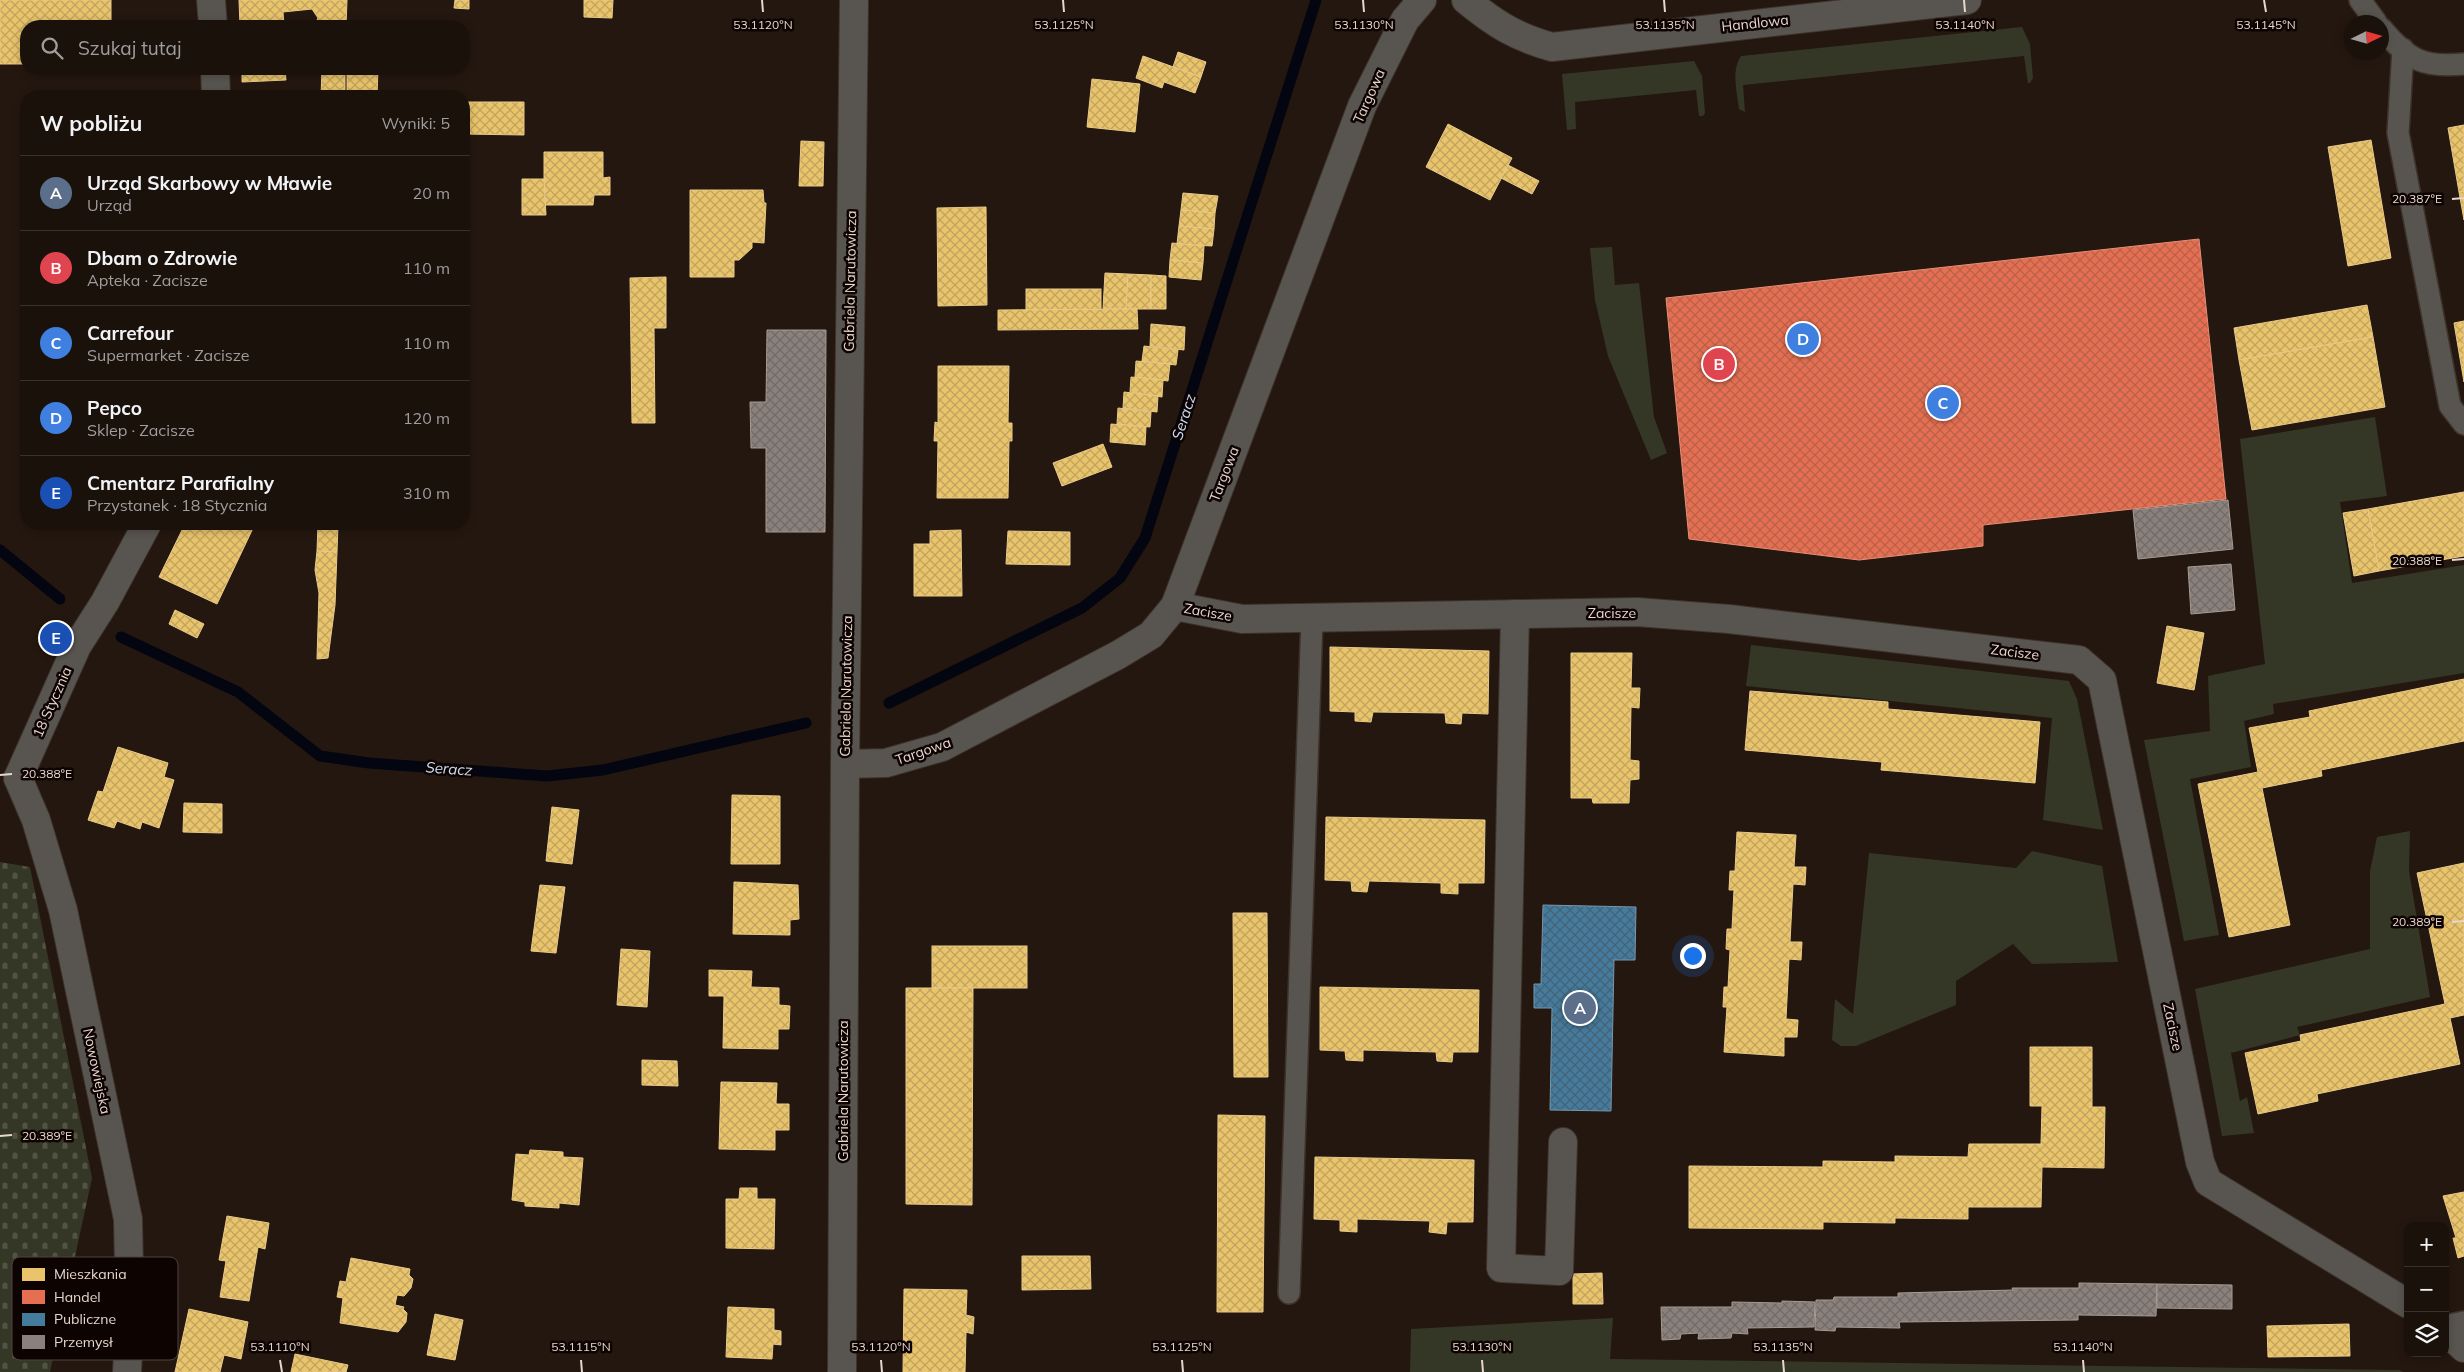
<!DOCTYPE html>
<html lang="pl">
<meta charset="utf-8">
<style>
:root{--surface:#1b110b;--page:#281f19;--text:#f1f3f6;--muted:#a09d9d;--line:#39312c;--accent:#0f766e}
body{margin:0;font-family:Mulish,sans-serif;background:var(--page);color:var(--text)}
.controls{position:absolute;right:15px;bottom:15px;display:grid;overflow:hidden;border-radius:10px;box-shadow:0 2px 8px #0003}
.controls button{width:45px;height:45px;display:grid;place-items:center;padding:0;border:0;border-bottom:1px solid var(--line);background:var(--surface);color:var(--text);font:25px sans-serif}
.compass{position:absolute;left:2344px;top:15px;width:45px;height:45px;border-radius:50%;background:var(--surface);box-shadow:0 2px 8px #0003;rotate:85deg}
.you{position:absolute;left:1692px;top:955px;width:18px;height:18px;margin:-12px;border:4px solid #fff;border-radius:50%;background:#1a73e8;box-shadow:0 0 0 8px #1a73e833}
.badge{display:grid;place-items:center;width:32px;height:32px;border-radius:50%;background:var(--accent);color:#fff;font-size:16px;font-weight:700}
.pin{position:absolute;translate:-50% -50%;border:2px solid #fff;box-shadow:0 1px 5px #0006}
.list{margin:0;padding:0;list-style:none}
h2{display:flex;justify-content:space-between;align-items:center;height:65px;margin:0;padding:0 20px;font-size:21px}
h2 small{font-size:16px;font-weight:400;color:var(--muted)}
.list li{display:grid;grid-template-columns:32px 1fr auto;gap:15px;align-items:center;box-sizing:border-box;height:75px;padding:0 20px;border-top:1px solid var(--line)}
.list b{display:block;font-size:19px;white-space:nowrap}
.list p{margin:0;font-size:16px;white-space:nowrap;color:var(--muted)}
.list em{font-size:16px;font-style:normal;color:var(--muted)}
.icon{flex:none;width:28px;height:28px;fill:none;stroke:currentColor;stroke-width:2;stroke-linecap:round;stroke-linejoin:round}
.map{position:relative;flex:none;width:2464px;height:1372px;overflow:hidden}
.search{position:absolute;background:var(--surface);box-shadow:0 2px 8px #0003;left:20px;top:20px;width:450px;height:55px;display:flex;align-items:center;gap:12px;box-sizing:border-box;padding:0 18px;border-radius:20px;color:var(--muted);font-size:19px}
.panel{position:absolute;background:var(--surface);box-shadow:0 2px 8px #0003;left:20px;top:90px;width:450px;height:440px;border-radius:20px}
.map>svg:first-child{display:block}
.grass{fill:#343726}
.cemetery{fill:url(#cemetery-stones)}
.homes{fill:url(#homes-cross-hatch);stroke:#e9ca88}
.shops{fill:url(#shops-cross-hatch);stroke:#e78e76}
.public{fill:url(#public-cross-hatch);stroke:#7697ac}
.industry{fill:url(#industry-cross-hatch);stroke:#a69b95}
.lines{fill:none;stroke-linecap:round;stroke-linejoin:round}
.stream{stroke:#030511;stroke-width:11}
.service-casing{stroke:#3e332b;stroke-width:24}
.minor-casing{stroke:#3e332b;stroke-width:30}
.service{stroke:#585550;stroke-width:21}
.minor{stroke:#585550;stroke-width:28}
.ticks{fill:none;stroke:#e8d7ce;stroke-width:2}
.labels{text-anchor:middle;stroke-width:5;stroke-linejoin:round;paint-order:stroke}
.street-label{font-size:14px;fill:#e8d7ce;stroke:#0d0402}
.water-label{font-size:15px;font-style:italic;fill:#cde0fb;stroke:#0d0402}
.key{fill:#0d0402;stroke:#4f433f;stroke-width:1}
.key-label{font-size:14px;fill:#e8d7ce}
.ticks-label{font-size:12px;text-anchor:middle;fill:#e8d7ce;stroke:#0d0402;stroke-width:5;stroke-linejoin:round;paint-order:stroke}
</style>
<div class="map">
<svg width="2464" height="1372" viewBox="0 0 2464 1372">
<defs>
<pattern id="cemetery-stones" width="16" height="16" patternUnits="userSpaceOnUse" patternTransform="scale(1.25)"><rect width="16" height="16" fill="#343726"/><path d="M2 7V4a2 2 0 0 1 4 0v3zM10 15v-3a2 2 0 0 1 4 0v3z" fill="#515344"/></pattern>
<pattern id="homes-cross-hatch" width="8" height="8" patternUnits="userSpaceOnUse" patternTransform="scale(1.25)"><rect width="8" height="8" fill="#e9c46a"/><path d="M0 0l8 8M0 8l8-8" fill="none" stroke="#c0a35f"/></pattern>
<pattern id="shops-cross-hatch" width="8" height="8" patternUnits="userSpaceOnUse" patternTransform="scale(1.25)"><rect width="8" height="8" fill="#e76f51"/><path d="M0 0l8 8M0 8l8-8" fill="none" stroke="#b7614b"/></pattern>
<pattern id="public-cross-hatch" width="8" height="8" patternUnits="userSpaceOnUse" patternTransform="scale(1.25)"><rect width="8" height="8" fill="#457b9d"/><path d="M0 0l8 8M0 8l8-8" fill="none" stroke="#456377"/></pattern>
<pattern id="industry-cross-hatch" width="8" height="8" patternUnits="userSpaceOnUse" patternTransform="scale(1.25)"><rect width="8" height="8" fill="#8a817c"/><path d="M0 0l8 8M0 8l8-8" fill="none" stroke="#726a66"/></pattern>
</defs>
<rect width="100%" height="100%" fill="#24170f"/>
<g class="grass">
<path d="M2022 27 2030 44 2033 78 2030 83H2028L2024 56 1743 85 1745 112 1739 109C1737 92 1731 71 1741 56Z"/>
<polygon points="1694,61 1702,76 1705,113 1703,116 1699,116 1696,90 1575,102 1576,129 1567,130 1562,74"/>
<polygon points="1612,247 1615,285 1639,283 1654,417 1667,453 1651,460 1608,356 1595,300 1590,248"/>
<polygon points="2375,417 2387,496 2340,502 2352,583 2464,565 2464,673 2273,704 2274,714 2244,721 2251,767 2190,779 2219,935 2184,941 2144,740 2210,731 2208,676 2265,664 2240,439"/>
<polygon points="1751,645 2069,681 2077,699 2103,830 2043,820 2052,718 1746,686"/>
<polygon points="2410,831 2409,871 2430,997 2297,1027 2300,1035 2231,1053 2240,1101 2247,1097 2254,1133 2222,1136 2195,989 2370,949 2370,871 2377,837"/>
<polygon points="2032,851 2102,866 2118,962 2032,964 2013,944 1956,981 1956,1005 1856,1046 1841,1046 1832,1040 1835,999 1853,1014 1869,853 2016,868"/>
<polygon points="1613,1318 1610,1359 2399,1370 2403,1372 1410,1372 1411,1329"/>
</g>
<polygon class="cemetery" points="0,862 30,867 92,1178 50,1372 0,1372"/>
<g class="homes">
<polygon points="0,0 111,0 111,26 26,26 26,64 0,64"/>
<polygon points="239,0 347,0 346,26 314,26 318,18 312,9 283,12 284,26 240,26"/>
<polygon points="455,0 469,0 469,9 454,8"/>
<polygon points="584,0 613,0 612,18 584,17"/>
<polygon points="1178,52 1206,62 1201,77 1173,67"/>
<polygon points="1143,56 1201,77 1195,93 1164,82 1162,88 1136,78"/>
<polygon points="242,69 285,69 286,80 242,82"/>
<polygon points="322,69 345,69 345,96 321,96"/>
<polygon points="347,69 378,69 377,96 347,96"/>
<polygon points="1092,79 1140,84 1135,132 1087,127"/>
<polygon points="464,102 524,102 524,135 464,134"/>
<polygon points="1448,124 1512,158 1490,200 1426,167"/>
<polygon points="2464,125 2464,191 2459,192 2448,128"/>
<polygon points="2371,140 2391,258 2348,266 2328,147"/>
<polygon points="801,141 824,142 823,186 799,186"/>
<polygon points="544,152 603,152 603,178 610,177 610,195 594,195 593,205 544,205"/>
<polygon points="1508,165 1539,181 1532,194 1501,178"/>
<polygon points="522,179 544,179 546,215 522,215"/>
<polygon points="690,190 763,190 764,203 766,203 764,243 752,242 752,248 739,260 734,260 734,277 690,277"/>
<polygon points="2464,191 2464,220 2459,192"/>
<polygon points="1183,193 1218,196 1215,213 1181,210"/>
<polygon points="986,207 987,305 938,306 937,208"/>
<polygon points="1181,210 1215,213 1214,229 1179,226"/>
<polygon points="1179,226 1214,229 1212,246 1177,244"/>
<polygon points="1172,243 1204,246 1203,263 1170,260"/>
<polygon points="1170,260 1203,263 1201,280 1169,277"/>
<polygon points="1105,273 1128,274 1126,309 1103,309"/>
<polygon points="1128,274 1151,275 1151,309 1126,309"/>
<polygon points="1151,275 1166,276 1166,309 1151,309"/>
<polygon points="666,277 666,328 654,328 655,423 632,423 630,278"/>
<rect x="1026" y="289" width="75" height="21"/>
<polygon points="2367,305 2373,337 2239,360 2234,328"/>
<polygon points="1137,309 1138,329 998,330 998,310"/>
<polygon points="2464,321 2464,382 2454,323"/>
<polygon points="1151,324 1185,327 1184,350 1150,346"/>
<polygon points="2373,337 2385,407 2252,430 2239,360"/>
<polygon points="1144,346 1178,350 1176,365 1142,361"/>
<polygon points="1136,361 1170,364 1168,381 1135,377"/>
<polygon points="938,366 1009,366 1008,423 1012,423 1012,441 1009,441 1008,498 937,498 938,441 934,441 935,422 938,423"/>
<polygon points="1131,377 1163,380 1162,397 1130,392"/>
<polygon points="1124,392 1158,396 1157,412 1123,408"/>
<polygon points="1118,408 1151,412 1150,427 1117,424"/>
<polygon points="1111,424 1146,427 1145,445 1110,442"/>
<polygon points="1103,444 1112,467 1062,486 1053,463"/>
<polygon points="2464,492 2464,556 2379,571 2368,509"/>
<polygon points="2368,509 2379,571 2354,576 2343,513"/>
<polygon points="185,524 255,524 217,604 159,577"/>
<polygon points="318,524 338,524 337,552 317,551"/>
<polygon points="961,530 962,596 914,596 914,544 930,544 930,531"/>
<polygon points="1008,531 1070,532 1070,565 1006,564"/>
<polygon points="317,551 337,552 335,605 328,658 317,659 319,593 315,570"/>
<polygon points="175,610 204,624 197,638 169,624"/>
<polygon points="2167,626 2204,633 2194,690 2157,683"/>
<polygon points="1330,647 1489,651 1488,714 1462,713 1461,724 1446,723 1445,713 1373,712 1371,722 1355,721 1355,712 1330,711"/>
<polygon points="1571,653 1632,653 1631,688 1640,688 1639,708 1631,707 1630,760 1639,761 1639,779 1630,780 1629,803 1593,803 1592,798 1571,798"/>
<polygon points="2464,679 2464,741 2321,770 2322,776 2262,788 2290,925 2229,937 2198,784 2258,772 2249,728 2310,717 2309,711"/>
<polygon points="1750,691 1888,702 1888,709 2040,722 2035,783 1881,770 1882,762 1745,750"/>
<polygon points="118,747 168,763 164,777 174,780 159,828 142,822 140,829 117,821 114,828 88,820 98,791 103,792"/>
<polygon points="732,795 780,796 780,864 731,864"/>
<polygon points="184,803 222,804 222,833 183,832"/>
<polygon points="552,807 579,810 572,864 546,861"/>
<polygon points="1326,817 1485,820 1484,883 1458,883 1458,894 1441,893 1441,883 1369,881 1367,892 1352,891 1351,881 1325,880"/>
<polygon points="1737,832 1796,835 1794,867 1806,867 1805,885 1793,884 1790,942 1802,942 1801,960 1789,959 1786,1019 1798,1020 1797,1037 1784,1037 1784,1056 1724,1052 1727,1007 1723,1007 1724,987 1728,987 1730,950 1726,949 1727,929 1732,929 1734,890 1729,890 1730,871 1735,871"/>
<polygon points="2464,863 2464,1015 2450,1018 2460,1064 2317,1094 2318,1101 2258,1114 2245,1053 2301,1041 2300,1035 2445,1004 2417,873"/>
<polygon points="734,882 798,885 799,919 790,920 790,935 733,934"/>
<polygon points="540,885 565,887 556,953 531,951"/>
<polygon points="1233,913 1267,913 1268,1077 1234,1077"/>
<rect x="932" y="946" width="95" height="42"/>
<polygon points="621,949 650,951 647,1007 617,1005"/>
<polygon points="709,970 752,971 751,987 779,988 779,1005 790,1006 789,1029 778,1029 778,1049 723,1048 724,996 709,996"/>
<polygon points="1320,987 1479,990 1478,1052 1453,1052 1452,1062 1437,1061 1436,1052 1363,1050 1363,1061 1346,1060 1345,1051 1320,1050"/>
<polygon points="906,988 973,988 972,1205 906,1204"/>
<polygon points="2030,1047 2092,1047 2092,1107 2105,1107 2104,1168 2042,1167 2041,1207 1968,1207 1968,1219 1895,1218 1895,1223 1823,1222 1823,1229 1689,1228 1689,1166 1823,1167 1823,1161 1895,1162 1895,1156 1968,1157 1969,1144 2041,1144 2042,1106 2030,1106"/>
<polygon points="642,1060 677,1061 678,1086 642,1085"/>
<polygon points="721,1082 777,1083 776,1104 789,1104 789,1130 775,1130 775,1150 719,1149"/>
<polygon points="1218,1115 1265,1116 1263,1312 1217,1312"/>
<polygon points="530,1150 563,1152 563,1157 583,1158 579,1205 559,1203 559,1208 525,1206 525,1202 512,1200 516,1154 529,1155"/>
<polygon points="1315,1157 1474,1160 1473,1222 1447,1222 1446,1234 1429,1232 1430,1221 1357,1219 1357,1232 1340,1231 1340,1220 1314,1219"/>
<polygon points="740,1188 757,1188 757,1199 775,1199 774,1249 726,1248 726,1199 739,1199"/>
<polygon points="2464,1192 2464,1256 2458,1258 2453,1238 2456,1238 2443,1196"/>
<polygon points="227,1216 269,1223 265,1249 258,1247 249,1301 220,1297 226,1261 219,1260"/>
<polygon points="1022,1256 1090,1256 1091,1289 1022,1290"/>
<polygon points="351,1258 410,1269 409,1275 413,1279 411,1288 404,1296 397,1295 395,1305 404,1307 403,1309 407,1313 406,1322 398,1332 340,1323 343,1298 337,1297 340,1281 346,1282"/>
<polygon points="1602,1273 1603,1304 1573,1304 1573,1274"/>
<polygon points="904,1289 967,1290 966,1315 974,1317 973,1334 966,1332 965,1372 903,1372"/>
<polygon points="728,1307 774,1309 774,1330 781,1331 781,1345 773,1344 772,1359 726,1357"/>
<polygon points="189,1309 248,1322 241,1359 224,1355 220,1372 175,1372"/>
<polygon points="435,1314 463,1320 455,1360 427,1355"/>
<polygon points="2349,1324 2350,1356 2268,1357 2267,1326"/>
<polygon points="295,1354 348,1365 346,1372 291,1372"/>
</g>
<polygon class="shops" points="2199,239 2226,499 1983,525 1983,546 1859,560 1689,539 1666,298"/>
<polygon class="public" points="1543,905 1636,907 1635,960 1614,960 1611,1111 1550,1110 1552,1008 1534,1008 1534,984 1541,984"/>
<g class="industry">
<polygon points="767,330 826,330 825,532 766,532 766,448 751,448 750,402 766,402"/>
<polygon points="2228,500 2233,549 2138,559 2133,510"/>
<polygon points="2231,564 2235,610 2191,614 2188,567"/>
<polygon points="2079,1283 2157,1284 2156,1316 2078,1315 2078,1320 1899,1322 1900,1328 1836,1327 1835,1331 1815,1330 1816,1300 1833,1300 1834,1297 1898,1297 1898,1293 2013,1290 2012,1288 2079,1288"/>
<polygon points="2157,1284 2232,1285 2232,1309 2157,1308"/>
<polygon points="1782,1301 1815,1302 1814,1327 1747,1328 1748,1334 1732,1333 1731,1338 1698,1339 1699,1333 1681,1334 1680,1339 1662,1340 1661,1307 1732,1307 1732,1302 1782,1303"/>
</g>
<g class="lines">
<g class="stream">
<polyline points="0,550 60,599"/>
<polyline points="121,637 238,692 320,756 369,763 547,776 603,770 806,723"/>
<polyline points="889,703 1082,608 1120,578 1145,538 1316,0"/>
</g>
<defs>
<g id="service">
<polyline points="2360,0 2376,22"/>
<path d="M2382 29C2408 60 2424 68 2464 64"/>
<polyline points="2403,49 2398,133 2450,406 2464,424"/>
<polyline points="1289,1293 1312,618"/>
<polyline points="2445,1326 2464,1322"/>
</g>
<g id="minor">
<polyline points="211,0 213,26"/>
<path d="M1466 0C1495 24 1516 37 1552 47L1967 0"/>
<polyline points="215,69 216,96"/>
<polyline points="1175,606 1242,619 1637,612 1729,619 2079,660 2102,680 2200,1162 2208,1182 2408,1304"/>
<polyline points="1515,614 1501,1268 1559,1271 1563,1142"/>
<polyline points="845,764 886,763 942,747 1118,655 1151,635 1175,606 1362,106 1405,20 1422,0"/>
<polyline points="18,778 36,820 63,910 128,1219 130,1317 127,1372"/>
<polyline points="18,778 77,646 105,602 147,524"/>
<polyline points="2445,1330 2464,1348"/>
<polyline points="842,1372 845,764 854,0"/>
</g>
</defs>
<use href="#service" class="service-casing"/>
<use href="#minor" class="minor-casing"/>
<use href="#service" class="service"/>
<use href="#minor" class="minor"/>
</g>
<path class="ticks" d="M762 0 763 12M1063 0 1064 12M1363 0 1364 12M1664 0 1665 12M1964 0 1965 12M2264 0 2266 12M2452 199 2464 198M2452 560 2464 559M0 775 12 774M2452 922 2464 921M0 1136 12 1135M280 1360 282 1372M581 1360 582 1372M881 1360 882 1372M1182 1360 1183 1372M1482 1360 1483 1372M1783 1360 1784 1372M2083 1360 2084 1372"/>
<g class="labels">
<g class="street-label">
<text transform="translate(1755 23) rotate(-6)" y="5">Handlowa</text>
<text transform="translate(1369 96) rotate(-66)" y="5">Targowa</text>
<text transform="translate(850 281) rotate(-89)" y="5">Gabriela Narutowicza</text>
<text transform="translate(1224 474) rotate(-69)" y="5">Targowa</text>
<text transform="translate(1208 612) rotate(10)" y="5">Zacisze</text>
<text x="1612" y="618">Zacisze</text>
<text transform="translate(2015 652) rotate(7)" y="5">Zacisze</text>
<text transform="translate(846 686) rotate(-89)" y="5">Gabriela Narutowicza</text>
<text transform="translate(52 702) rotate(-66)" y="5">18 Stycznia</text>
<text transform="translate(923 751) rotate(-19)" y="5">Targowa</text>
<text transform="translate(2173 1027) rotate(78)" y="5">Zacisze</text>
<text transform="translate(97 1071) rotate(78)" y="5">Nowowiejska</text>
<text transform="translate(843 1091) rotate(-90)" y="5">Gabriela Narutowicza</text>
</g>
<g class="water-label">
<text transform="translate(1184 417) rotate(-72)" y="5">Seracz</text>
<text transform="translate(449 769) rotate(4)" y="5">Seracz</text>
</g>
</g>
<rect x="12" y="1257" width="166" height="103" rx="8" class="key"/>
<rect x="22" y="1268" width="23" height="13" fill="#e9c46a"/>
<rect x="22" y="1290" width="23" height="14" fill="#e76f51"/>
<rect x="22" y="1313" width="23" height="13" fill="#457b9d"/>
<rect x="22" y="1335" width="23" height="14" fill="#8a817c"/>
<g class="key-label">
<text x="54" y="1279">Mieszkania</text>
<text x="54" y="1302">Handel</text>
<text x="54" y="1324">Publiczne</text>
<text x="54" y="1347">Przemysł</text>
</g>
<g class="ticks-label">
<text x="763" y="29">53.1120°N</text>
<text x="1064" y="29">53.1125°N</text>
<text x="1364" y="29">53.1130°N</text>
<text x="1665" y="29">53.1135°N</text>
<text x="1965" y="29">53.1140°N</text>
<text x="2266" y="29">53.1145°N</text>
<text x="2417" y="203">20.387°E</text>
<text x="2417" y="565">20.388°E</text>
<text x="47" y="778">20.388°E</text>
<text x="2417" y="926">20.389°E</text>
<text x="47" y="1140">20.389°E</text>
<text x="280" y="1351">53.1110°N</text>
<text x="581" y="1351">53.1115°N</text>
<text x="881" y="1351">53.1120°N</text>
<text x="1182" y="1351">53.1125°N</text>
<text x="1482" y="1351">53.1130°N</text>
<text x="1783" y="1351">53.1135°N</text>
<text x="2083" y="1351">53.1140°N</text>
</g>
</svg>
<div class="controls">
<button>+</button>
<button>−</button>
<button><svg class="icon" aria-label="layers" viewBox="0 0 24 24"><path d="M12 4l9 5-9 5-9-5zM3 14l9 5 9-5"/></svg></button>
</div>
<svg class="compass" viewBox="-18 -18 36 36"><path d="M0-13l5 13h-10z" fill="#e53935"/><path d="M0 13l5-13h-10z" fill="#a09d9d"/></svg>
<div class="you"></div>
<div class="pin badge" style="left:1580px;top:1008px;background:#5c6f8a">A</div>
<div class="pin badge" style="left:1719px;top:364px;background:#e0444e">B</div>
<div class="pin badge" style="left:1943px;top:403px;background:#3f7fe0">C</div>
<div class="pin badge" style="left:1803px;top:339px;background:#3f7fe0">D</div>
<div class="pin badge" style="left:56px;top:638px;background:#1a4fb4">E</div>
<div class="search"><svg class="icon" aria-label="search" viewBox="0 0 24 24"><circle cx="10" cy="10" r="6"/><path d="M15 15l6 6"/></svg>Szukaj tutaj</div>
<section class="panel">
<h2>W pobliżu<small>Wyniki: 5</small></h2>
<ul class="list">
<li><span class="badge" style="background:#5c6f8a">A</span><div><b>Urząd Skarbowy w Mławie</b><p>Urząd</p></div><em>20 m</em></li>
<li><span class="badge" style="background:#e0444e">B</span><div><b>Dbam o Zdrowie</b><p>Apteka · Zacisze</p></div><em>110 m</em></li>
<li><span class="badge" style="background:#3f7fe0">C</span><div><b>Carrefour</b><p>Supermarket · Zacisze</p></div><em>110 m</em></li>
<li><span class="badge" style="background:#3f7fe0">D</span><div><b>Pepco</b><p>Sklep · Zacisze</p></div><em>120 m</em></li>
<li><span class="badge" style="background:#1a4fb4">E</span><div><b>Cmentarz Parafialny</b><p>Przystanek · 18 Stycznia</p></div><em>310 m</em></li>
</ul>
</section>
</div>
